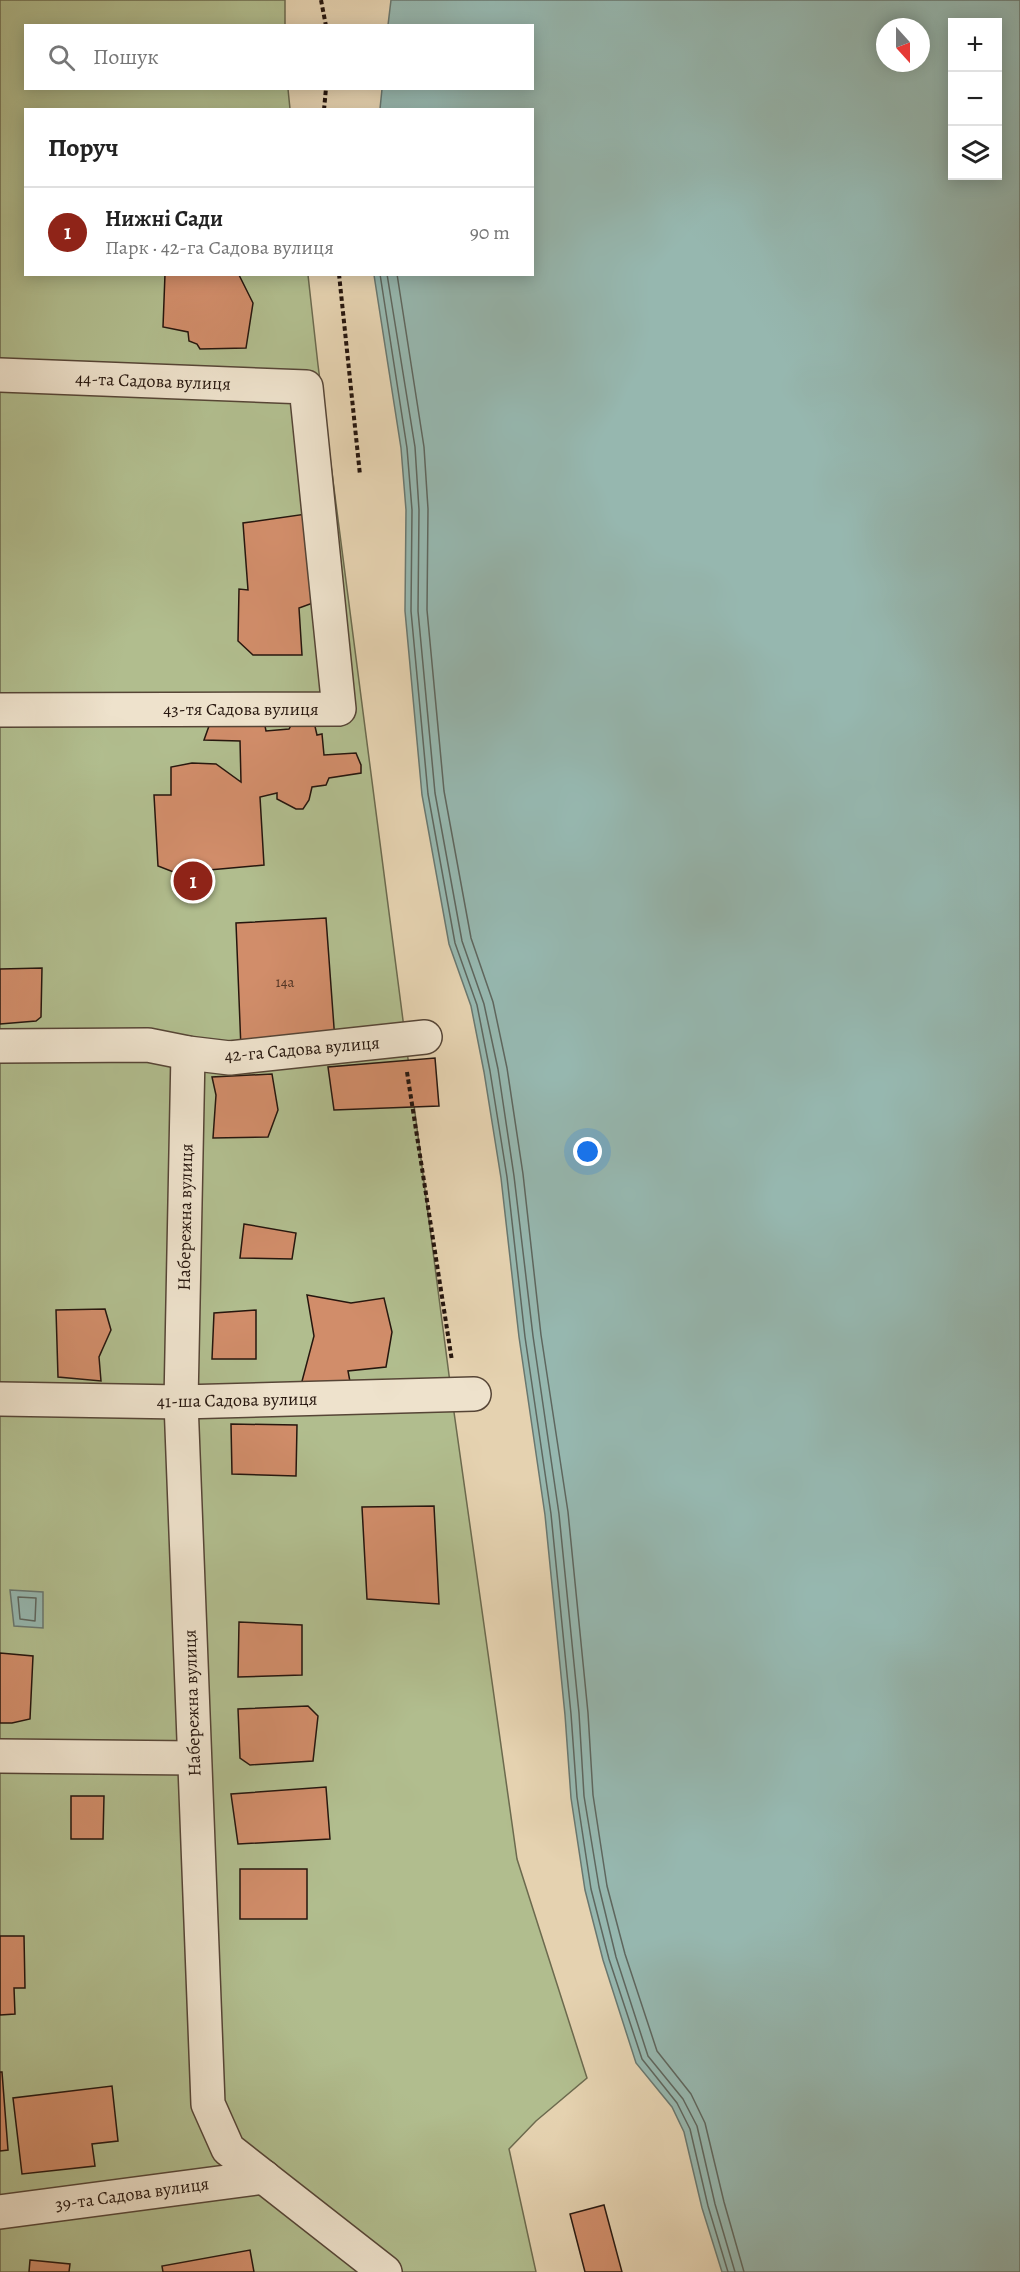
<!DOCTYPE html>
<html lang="uk">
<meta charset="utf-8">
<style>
:root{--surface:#fff;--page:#f6f6f6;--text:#222;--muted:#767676;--line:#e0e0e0;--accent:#8f2418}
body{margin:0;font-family:Alegreya,serif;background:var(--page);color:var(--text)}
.controls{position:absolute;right:18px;top:18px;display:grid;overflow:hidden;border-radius:0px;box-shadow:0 3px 15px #0003}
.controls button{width:54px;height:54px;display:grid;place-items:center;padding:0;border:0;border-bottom:2px solid var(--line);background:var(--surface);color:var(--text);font:30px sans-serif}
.compass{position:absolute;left:876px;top:18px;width:54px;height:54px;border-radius:50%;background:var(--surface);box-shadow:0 3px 15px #0003;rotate:159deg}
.you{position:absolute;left:588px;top:1152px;width:21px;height:21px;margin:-15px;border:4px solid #fff;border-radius:50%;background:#1a73e8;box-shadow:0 0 0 9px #1a73e833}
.badge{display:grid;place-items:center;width:39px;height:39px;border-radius:50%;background:var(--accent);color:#fff;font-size:20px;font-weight:700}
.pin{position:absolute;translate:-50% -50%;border:3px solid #fff;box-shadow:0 2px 6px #0006}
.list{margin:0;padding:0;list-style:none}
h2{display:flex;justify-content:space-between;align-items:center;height:78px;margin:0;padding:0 24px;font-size:26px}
h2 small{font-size:20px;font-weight:400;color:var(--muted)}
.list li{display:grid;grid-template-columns:39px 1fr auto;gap:18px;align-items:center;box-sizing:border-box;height:90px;padding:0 24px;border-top:2px solid var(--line)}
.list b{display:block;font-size:22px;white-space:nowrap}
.list p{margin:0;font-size:20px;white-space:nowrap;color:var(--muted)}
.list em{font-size:20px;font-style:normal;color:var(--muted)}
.icon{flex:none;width:33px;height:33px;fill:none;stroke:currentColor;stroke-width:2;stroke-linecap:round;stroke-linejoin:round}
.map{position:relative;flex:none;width:1020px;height:2272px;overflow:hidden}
.search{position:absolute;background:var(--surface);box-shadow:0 3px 15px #0003;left:24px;top:24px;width:510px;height:66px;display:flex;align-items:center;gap:15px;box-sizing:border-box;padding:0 21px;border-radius:0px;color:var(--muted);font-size:22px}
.panel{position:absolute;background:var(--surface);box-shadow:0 3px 15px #0003;left:24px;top:108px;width:510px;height:168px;border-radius:0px}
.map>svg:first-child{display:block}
.green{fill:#b1bd8e;stroke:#6c6a4e;stroke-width:1.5}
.water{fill:#96b7af;stroke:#69776f;stroke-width:1.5;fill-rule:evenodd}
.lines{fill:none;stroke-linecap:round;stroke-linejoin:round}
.shore{stroke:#5e665e;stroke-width:1.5}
.building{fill:#d18d6a;stroke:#26160e;stroke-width:1.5}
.minor-casing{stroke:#564536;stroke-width:36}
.path{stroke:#26160e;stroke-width:4;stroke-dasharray:4.5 3;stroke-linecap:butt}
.minor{stroke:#eee2cc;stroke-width:33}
.labels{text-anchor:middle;stroke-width:4.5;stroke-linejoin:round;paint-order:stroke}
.number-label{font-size:15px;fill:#513425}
.street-label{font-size:18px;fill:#26160e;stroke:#eee2cc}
</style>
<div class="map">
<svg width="1020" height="2272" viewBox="0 0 1020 2272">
<rect width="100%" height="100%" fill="#e5d2b0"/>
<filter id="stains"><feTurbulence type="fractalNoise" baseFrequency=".00333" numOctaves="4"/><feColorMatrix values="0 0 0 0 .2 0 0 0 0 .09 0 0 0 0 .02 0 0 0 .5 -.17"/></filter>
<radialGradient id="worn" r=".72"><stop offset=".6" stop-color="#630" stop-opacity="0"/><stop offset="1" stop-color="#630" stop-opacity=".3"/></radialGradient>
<polygon class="green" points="0,0 285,0 285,25 26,26 26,88 288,89 290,109 26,110 26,274 308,275 318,365 452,1398 517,1859 587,2078 536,2121 509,2149 536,2272 0,2272"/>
<g class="water">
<path d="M391 0H1020V2272H722L702 2208 684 2132 672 2107 636 2063 603 1960 585 1890 571 1798 565 1715 545 1515 519 1337 501 1178 484 1072 471 1006 449 944 422 795 405 611 406 510 401 448 374 275 532 274V110L380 109 382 89 532 88V26L388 25ZM952 22H998V176H952ZM885 27H921V63H885Z"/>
<polygon points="10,1590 43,1592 43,1628 14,1626"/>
</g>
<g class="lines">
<g class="shore">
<polyline points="380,274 407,448 412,510 411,611 428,794 455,943 477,1005 490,1071 507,1177 525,1337 551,1514 571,1714 577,1797 591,1889 609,1959 642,2059 677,2103 690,2129 708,2206 728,2272"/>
<polyline points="387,274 415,447 419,510 418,611 435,793 462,941 484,1004 498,1069 514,1176 533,1336 559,1514 579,1713 584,1796 599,1887 616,1957 648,2056 683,2099 697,2126 715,2204 735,2272"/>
<polyline points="397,274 424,447 428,509 427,610 444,791 471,938 493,1002 507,1068 523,1174 541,1335 568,1512 588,1713 593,1795 607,1886 625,1954 657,2051 691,2094 705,2123 724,2202 744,2272"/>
<polygon points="18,1597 36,1598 35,1621 20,1619"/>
</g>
</g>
<g class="building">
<polygon points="165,274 239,275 253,303 246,348 200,349 197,344 189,341 188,332 163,327"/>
<polygon points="313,513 321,600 299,608 302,655 253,655 238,641 239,589 248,590 243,523"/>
<polygon points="263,716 266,731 289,729 293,722 314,722 317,735 322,734 324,755 356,753 361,765 361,773 329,778 326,785 312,787 309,800 303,809 296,809 277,799 277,793 260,797 264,865 176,873 158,866 154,795 171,795 171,767 192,763 216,764 241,782 240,741 204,740 209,726"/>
<polygon points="326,918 335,1041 241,1049 236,923"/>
<polygon points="42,968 41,1017 36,1021 0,1024 0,969"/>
<polygon points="435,1058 439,1106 334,1110 328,1067"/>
<polygon points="272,1074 278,1110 268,1137 213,1138 216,1095 212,1077"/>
<polygon points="244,1224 296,1233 292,1259 240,1258"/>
<polygon points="307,1295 351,1303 384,1298 392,1332 386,1367 348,1371 351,1387 301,1385 314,1336"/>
<polygon points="105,1309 111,1330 99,1357 101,1381 58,1377 56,1310"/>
<polygon points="256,1310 256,1359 212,1359 214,1313"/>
<polygon points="231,1424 297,1425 296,1476 232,1474"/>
<polygon points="434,1506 439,1604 367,1599 362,1507"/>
<polygon points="239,1622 302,1625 302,1675 238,1677"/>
<polygon points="0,1653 33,1656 30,1719 12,1723 0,1723"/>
<polygon points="308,1706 318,1716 313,1761 250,1765 240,1758 238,1709"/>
<polygon points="326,1787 330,1839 238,1844 231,1794"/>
<polygon points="71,1796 104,1796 103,1839 71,1839"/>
<rect x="240" y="1869" width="67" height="50"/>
<polygon points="0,1936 24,1936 25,1988 14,1988 15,2014 0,2015"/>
<polygon points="0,2072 2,2072 8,2150 0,2151"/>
<polygon points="112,2086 118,2141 92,2144 95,2166 22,2174 13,2098"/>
<polygon points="604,2205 622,2272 585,2272 570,2214"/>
<polygon points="250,2250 254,2272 163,2272 162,2266"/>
<polygon points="30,2260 70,2264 69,2272 29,2272"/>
</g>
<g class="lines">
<defs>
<g id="minor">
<polyline points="0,375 306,387 339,709 0,710"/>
<polyline points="0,1046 148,1045 188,1053 230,1058 425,1037"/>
<polyline points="188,1053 181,1402 208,2104 228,2149 385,2272"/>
<polyline points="0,1399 181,1402 474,1394"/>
<polyline points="0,1756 194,1758"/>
<polyline points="0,2212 264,2177"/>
</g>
</defs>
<use href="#minor" class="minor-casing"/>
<g class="path">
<polyline points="321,0 326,26"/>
<polyline points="324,110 326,88"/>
<polyline points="339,274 360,475"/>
<polyline points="407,1072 452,1361"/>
</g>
<use href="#minor" class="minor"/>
</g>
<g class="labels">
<g class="number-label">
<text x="285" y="987">14а</text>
</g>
<g class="street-label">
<text transform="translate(153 381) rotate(2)" y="6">44-та Садова вулиця</text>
<text x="241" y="715">43-тя Садова вулиця</text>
<text transform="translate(302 1049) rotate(-5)" y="6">42-га Садова вулиця</text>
<text transform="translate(185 1217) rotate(-89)" y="6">Набережна вулиця</text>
<text transform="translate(237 1400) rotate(-1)" y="6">41-ша Садова вулиця</text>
<text transform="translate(192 1703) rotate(-92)" y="6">Набережна вулиця</text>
<text transform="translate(132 2194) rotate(-8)" y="6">39-та Садова вулиця</text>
</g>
</g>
<rect width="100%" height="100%" filter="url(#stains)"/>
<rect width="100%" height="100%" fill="url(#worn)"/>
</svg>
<div class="controls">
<button>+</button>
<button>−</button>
<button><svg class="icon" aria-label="layers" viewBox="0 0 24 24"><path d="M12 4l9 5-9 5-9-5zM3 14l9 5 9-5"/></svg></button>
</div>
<svg class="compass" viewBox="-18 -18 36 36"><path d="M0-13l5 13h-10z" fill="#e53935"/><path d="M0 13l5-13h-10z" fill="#767676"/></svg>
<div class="you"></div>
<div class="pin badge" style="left:193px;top:881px">1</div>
<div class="search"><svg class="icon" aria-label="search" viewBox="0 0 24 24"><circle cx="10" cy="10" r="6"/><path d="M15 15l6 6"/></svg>Пошук</div>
<section class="panel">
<h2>Поруч<small></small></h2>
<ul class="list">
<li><span class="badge">1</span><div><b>Нижні Сади</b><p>Парк · 42-га Садова вулиця</p></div><em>90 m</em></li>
</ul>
</section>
</div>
